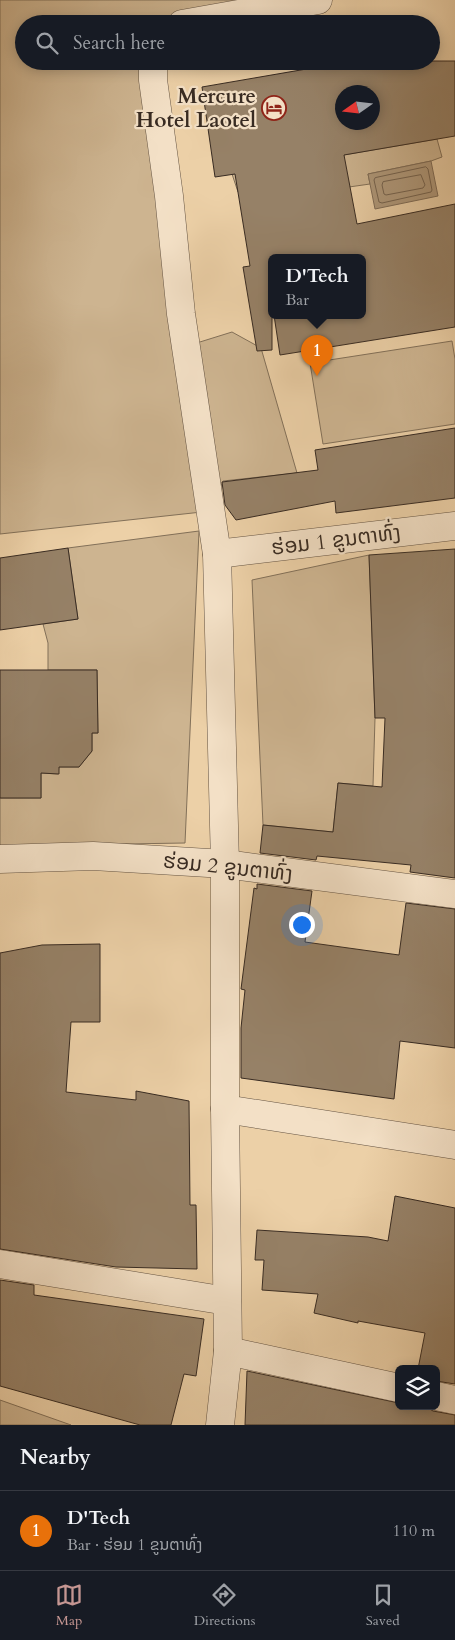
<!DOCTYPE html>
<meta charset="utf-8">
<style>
:root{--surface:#171b24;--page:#20242c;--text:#f1f3f6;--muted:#9ea1a6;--line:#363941;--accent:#c59692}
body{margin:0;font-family:Cardo,"Noto Sans Lao",serif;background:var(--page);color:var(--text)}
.controls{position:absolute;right:15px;bottom:15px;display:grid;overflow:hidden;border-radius:8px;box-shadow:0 2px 12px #0003}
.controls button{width:45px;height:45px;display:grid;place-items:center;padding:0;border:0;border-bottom:1px solid var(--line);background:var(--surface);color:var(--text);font:25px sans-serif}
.compass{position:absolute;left:335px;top:85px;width:45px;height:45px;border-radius:50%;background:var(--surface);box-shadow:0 2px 12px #0003;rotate:256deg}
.you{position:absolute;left:301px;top:924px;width:18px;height:18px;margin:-12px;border:4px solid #fff;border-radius:50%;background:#1a73e8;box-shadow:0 0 0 8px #1a73e833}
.badge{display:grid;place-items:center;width:32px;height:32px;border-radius:50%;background:var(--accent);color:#fff;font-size:16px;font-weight:700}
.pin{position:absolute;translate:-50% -41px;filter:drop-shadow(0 1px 2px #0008)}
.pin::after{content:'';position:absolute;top:26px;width:18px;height:15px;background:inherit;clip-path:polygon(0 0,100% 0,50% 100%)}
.popup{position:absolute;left:268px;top:254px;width:98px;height:65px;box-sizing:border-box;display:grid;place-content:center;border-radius:8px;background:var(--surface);filter:drop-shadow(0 1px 4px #0005);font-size:16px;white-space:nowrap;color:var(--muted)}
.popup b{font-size:19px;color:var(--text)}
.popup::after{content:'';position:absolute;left:50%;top:100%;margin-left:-10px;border:10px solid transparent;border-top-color:var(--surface)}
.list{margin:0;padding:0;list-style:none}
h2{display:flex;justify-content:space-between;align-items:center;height:65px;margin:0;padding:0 20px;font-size:21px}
h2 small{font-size:16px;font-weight:400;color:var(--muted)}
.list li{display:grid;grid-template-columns:32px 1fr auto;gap:15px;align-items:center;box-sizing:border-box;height:80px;padding:0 20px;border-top:1px solid var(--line)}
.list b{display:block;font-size:19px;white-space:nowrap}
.list p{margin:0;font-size:16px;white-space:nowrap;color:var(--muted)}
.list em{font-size:16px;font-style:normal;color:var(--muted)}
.icon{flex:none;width:28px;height:28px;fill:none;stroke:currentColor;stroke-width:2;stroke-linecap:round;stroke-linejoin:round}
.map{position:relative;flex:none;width:455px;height:1425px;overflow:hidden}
.search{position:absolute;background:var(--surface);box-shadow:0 2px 12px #0003;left:15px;right:15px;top:15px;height:55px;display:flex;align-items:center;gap:12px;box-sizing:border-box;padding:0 18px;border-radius:28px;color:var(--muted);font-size:19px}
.sheet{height:145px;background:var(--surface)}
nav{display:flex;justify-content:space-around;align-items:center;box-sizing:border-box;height:70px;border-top:1px solid var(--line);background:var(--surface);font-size:14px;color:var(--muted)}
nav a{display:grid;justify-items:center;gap:2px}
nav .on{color:var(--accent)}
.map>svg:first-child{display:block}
.green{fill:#cdb490;stroke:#827059}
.water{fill:#af987a;stroke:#7f6c57}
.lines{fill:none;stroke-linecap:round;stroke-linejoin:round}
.shore{stroke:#74624e;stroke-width:1}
.building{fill:#968167;stroke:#382b22;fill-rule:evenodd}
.minor-casing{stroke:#655443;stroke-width:29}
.minor{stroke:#f3e0c6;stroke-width:28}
.labels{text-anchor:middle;stroke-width:4.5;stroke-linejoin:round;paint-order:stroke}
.poi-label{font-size:21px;font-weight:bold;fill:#382b22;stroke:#f3e0c6;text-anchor:end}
.street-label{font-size:21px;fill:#382b22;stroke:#f3e0c6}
</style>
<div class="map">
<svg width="455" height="1425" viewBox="0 0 455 1425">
<rect width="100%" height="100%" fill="#ecd0a7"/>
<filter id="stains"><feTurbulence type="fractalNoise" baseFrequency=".004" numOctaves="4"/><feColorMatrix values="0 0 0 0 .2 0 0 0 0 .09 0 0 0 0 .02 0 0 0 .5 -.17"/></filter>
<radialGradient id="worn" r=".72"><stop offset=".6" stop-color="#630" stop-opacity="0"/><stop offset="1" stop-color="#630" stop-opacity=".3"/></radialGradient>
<g class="green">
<polygon points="0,0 316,0 181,24 24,24 24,61 153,61 187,346 232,332 261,348 297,473 223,481 211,511 0,534"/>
<polygon points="437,139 442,157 431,161 368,174 370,184 342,188 238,192 232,174"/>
<polygon points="452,341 455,359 455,424 323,444 310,363"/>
<polygon points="199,531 185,843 0,846 0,798 41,798 41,773 58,774 59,767 79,767 92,751 92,733 98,733 97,670 48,670 48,643 43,624 78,619 68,548"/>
<polygon points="369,555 375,718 373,786 338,783 333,832 263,825 252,580"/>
<polygon points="0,1400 71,1425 0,1425"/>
</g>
<polygon class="water" points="431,161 438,196 375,209 368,174"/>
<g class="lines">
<g class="shore">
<polygon points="426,167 428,169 432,190 431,192 382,203 379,202 374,180 375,178"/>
<polygon points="421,175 425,185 423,188 386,195 384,194 382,185 383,182"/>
</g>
</g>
<g class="building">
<path d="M353 61H455V136L344 155 357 224 455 204V327L280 355 274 315H362V257H272V350L257 351 243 267 250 266 235 174 215 177 202 87ZM342 92H372V122H342Z"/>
<polygon points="455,428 455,498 336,513 335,501 236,520 225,505 222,482 318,470 315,450"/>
<polygon points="68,548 78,619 0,630 0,558"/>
<polygon points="455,549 455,878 410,872 411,865 317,856 316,860 260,853 263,825 333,832 338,783 382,787 385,718 375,718 369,555"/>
<polygon points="0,670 97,670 98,733 92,733 92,751 79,767 59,767 59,774 41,773 41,798 0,798"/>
<polygon points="257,884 312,891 305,942 399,955 406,903 455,909 455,1048 400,1041 394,1099 241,1078 241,1028 245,990 241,989 254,888 257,889"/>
<polygon points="100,944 100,1022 71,1022 66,1092 136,1100 136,1091 189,1101 190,1205 196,1205 197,1269 116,1267 0,1249 0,953 42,945"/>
<polygon points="395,1196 455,1208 455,1384 436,1381 436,1369 418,1369 425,1333 358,1321 358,1323 314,1313 318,1294 262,1290 264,1260 255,1260 257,1230 368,1237 388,1241"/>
<polygon points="0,1280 34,1285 34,1295 204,1319 196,1376 184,1374 171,1425 140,1425 0,1386"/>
<polygon points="247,1371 399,1403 399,1406 425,1406 433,1411 455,1415 455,1425 245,1425"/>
</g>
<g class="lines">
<defs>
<g id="minor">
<polyline points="182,24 318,0"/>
<polyline points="153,61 153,80 169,196 181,314 217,554 225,864 225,1109 228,1351 220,1425"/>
<polyline points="217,554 455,526"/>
<polyline points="0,859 93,856 225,864 455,894"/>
<polyline points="225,1109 455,1145"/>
<polyline points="0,1264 227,1301"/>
<polyline points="228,1351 399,1388"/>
<polyline points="436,1396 455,1400"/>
</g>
</defs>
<use href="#minor" class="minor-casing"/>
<use href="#minor" class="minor"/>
</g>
<defs>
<symbol id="hotel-ring" viewBox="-11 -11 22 22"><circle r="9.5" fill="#f3e0c6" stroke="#8f2418" stroke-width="1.5"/><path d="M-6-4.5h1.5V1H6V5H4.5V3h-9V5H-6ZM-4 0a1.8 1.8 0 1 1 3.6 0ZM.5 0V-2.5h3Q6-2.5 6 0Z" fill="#8f2418"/></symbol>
</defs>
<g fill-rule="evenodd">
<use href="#hotel-ring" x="260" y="94" width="28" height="28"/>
</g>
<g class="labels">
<g class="poi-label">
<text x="256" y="103">Mercure<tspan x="256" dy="24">Hotel Laotel</tspan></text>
</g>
<g class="street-label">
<text transform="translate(336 540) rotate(-7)" y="7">ຮ່ອມ 1 ຂູນຕາທົ່ງ</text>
<text transform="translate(228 867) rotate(6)" y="7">ຮ່ອມ 2 ຂູນຕາທົ່ງ</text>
</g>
</g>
<rect width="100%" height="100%" filter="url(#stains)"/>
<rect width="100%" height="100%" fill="url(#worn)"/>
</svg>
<div class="controls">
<button><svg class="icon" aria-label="layers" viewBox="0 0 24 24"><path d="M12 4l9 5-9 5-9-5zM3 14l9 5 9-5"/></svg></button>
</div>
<svg class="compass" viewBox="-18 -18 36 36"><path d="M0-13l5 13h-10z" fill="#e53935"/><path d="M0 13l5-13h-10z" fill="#9ea1a6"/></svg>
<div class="you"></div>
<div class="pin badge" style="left:317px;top:376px;background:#e8710a">1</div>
<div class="popup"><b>D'Tech</b>Bar</div>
<div class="search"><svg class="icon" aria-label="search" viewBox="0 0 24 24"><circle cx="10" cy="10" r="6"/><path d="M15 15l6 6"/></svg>Search here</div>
</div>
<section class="sheet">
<h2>Nearby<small></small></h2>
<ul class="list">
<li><span class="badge" style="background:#e8710a">1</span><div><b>D'Tech</b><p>Bar · ຮ່ອມ 1 ຂູນຕາທົ່ງ</p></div><em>110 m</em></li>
</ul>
</section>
<nav>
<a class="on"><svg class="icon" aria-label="map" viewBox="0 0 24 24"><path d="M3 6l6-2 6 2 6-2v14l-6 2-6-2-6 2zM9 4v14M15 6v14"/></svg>Map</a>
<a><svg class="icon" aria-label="directions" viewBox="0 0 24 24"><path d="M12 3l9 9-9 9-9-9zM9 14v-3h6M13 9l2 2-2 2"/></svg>Directions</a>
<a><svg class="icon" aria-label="saved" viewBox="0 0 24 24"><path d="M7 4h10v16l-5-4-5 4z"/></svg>Saved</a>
</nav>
